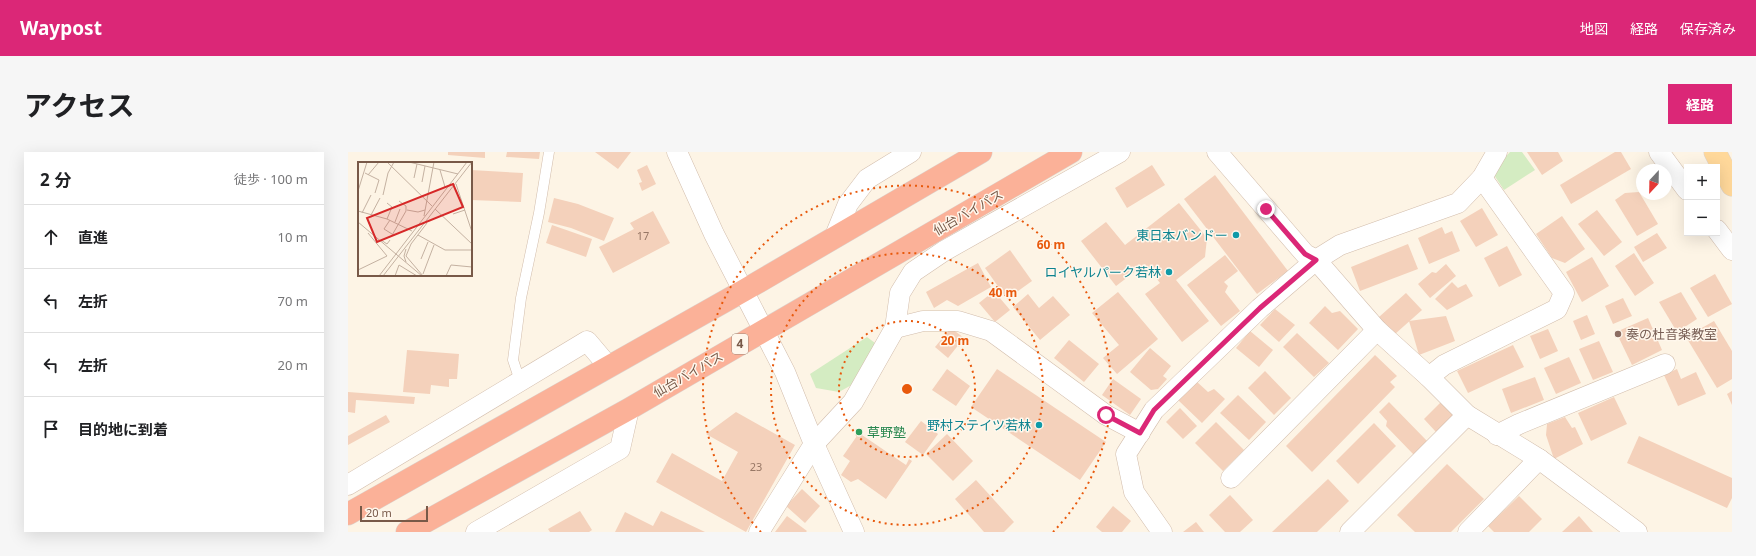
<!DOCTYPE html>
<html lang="ja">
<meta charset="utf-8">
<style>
:root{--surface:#fff;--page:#f6f6f6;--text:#202124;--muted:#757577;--line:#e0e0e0;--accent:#db2777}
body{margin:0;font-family:"Noto Sans","Noto Sans JP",sans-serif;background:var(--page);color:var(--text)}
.controls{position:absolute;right:12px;top:12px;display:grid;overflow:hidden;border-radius:0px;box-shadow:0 4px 16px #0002}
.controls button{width:36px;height:36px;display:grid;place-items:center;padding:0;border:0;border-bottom:1px solid var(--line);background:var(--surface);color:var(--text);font:20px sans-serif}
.compass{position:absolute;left:1288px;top:12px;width:36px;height:36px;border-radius:50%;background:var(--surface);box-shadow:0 4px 16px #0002;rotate:202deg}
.scale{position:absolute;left:12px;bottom:10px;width:68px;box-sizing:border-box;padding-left:4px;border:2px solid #785948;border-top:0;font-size:11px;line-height:14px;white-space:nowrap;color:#785948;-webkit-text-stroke:3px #fff7ec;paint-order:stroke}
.stop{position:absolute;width:12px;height:12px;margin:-9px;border:3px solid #db2777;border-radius:50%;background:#fff}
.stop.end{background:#db2777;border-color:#fff;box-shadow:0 1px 4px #0008}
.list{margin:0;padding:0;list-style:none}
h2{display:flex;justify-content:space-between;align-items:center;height:52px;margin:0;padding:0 16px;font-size:17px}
h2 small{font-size:13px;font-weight:400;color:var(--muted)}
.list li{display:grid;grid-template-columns:26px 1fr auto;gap:12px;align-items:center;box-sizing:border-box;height:64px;padding:0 16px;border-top:1px solid var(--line)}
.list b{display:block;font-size:15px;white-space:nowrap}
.list em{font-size:13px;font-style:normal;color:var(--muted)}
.icon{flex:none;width:22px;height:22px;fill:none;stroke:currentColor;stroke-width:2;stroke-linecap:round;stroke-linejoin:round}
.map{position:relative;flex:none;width:1384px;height:380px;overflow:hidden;border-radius:0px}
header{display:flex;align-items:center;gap:24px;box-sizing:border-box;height:56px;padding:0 20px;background:var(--accent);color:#fff}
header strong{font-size:19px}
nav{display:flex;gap:22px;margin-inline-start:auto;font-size:14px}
.intro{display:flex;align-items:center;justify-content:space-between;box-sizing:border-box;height:96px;padding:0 24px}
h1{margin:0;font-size:28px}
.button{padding:10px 18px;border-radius:0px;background:var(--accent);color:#fff;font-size:14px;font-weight:700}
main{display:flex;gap:24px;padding:0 24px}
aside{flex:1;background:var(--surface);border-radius:0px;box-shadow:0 4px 16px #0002}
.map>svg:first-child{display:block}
.green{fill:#d4ecc2}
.building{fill:#f4d1bb}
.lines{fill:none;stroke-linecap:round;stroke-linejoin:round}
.lane-casing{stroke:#d2bdac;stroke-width:11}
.street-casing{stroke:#d2bdac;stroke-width:21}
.primary-casing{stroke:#dcd4cf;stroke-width:23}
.highway-casing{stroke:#dcd4cf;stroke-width:23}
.lane{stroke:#fff;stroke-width:10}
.street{stroke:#fff;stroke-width:20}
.primary{stroke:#ffd89a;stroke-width:22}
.highway{stroke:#fbb198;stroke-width:22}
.route{stroke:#db2777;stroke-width:5}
.ring{fill:none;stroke:#e8590c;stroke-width:2;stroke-dasharray:2 4}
.culture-dot{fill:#0f9aa8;stroke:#fff7ec;stroke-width:1.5}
.education-dot{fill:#8d6e63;stroke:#fff7ec;stroke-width:1.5}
.leisure-dot{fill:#2e9e5b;stroke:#fff7ec;stroke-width:1.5}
.labels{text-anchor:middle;stroke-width:3;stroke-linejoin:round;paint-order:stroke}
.number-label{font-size:11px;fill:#977765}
.shield{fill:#fff7ec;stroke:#a08879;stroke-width:1}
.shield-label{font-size:12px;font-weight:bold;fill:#785948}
.street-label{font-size:13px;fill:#785948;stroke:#fff7ec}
.culture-label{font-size:13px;fill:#0d838f;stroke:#fff7ec;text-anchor:end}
.education-label{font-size:13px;fill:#785e54;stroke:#fff7ec;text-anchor:start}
.leisure-label{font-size:13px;fill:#27864d;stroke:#fff7ec;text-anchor:start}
.inset-road{fill:none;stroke:#c4b1a1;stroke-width:1}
.view{fill:#d62828;fill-opacity:0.15;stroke:#d62828;stroke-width:2}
.inset-edge{fill:none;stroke:#785948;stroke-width:2}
.centre{fill:#e8590c;stroke:#fff7ec;stroke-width:2}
.ring-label{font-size:12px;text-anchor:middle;font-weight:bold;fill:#e8590c;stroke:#fff7ec;stroke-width:3;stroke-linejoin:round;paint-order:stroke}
</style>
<header>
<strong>Waypost</strong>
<nav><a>地図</a><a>経路</a><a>保存済み</a></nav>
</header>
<div class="intro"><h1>アクセス</h1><a class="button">経路</a></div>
<main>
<aside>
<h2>2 分<small>徒歩 · 100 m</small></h2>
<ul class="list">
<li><svg class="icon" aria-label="ahead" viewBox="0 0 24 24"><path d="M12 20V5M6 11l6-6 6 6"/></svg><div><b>直進</b></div><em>10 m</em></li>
<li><svg class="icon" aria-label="left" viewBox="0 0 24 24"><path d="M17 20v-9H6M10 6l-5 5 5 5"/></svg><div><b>左折</b></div><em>70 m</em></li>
<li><svg class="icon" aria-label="left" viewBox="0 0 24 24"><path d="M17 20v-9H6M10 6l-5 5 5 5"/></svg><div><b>左折</b></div><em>20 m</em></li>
<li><svg class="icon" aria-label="arrive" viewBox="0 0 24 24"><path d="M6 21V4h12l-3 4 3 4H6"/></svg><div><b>目的地に到着</b></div></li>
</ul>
</aside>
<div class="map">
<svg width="1384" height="380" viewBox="0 0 1384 380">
<rect width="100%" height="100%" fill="#fdf4e5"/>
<g class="green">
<polygon points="1162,0 1174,0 1187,18 1156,38 1144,20"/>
<polygon points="519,185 527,191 507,231 491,240 468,236 462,222"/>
</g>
<g class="building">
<polygon points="100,0 137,0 137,6 100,3"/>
<polygon points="159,0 192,0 191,7 158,5"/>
<polygon points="247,0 283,0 270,17"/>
<polygon points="1179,0 1210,0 1215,9 1194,23"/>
<polygon points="1267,0 1273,0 1283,17 1223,52 1212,33"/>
<polygon points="299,13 308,32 294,39 291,31 294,30 289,18"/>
<polygon points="804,13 817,33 779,56 767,36"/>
<polygon points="123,18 175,21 173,50 123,48"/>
<polygon points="867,23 940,119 909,142 836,47"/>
<polygon points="1291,40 1310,72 1289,84 1267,48 1277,41"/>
<polygon points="206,46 230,52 266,66 256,89 223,76 200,70"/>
<polygon points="831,51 859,86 857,105 828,128 861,169 834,190 797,142 812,131 797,112 768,134 733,89 758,70 777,93"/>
<polygon points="1134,56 1150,83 1128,95 1112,69"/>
<polygon points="1249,58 1274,90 1256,104 1230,72"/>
<polygon points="305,59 322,91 265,121 251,95 286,77 282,71"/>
<polygon points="1214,64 1237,97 1217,111 1204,106 1188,82"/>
<polygon points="204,73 244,87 238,105 198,91"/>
<polygon points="1094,75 1097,82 1104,79 1112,99 1081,112 1070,86"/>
<polygon points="1309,81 1319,96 1295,110 1286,95"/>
<polygon points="1060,92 1070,117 1012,139 1003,115"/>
<polygon points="1159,94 1174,123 1151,135 1136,106"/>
<polygon points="662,98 684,129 659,147 637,116"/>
<polygon points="1286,101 1306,131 1287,144 1267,114"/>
<polygon points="877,103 890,119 876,130 880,134 877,140 892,159 873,174 839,133"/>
<polygon points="1244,105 1261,134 1234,150 1218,120"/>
<polygon points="630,111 643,135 610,154 599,148 586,156 578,140"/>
<polygon points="1098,112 1108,124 1082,146 1070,132 1084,120 1088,121"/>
<polygon points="1367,122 1384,152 1360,165 1342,136"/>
<polygon points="1104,130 1110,136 1118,132 1125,144 1099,158 1087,147"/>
<polygon points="646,139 662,158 647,170 631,151"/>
<polygon points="770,140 810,187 769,222 755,206 771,193 744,161"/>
<polygon points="1333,140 1349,167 1329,180 1311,150"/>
<polygon points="1058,141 1074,158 1047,182 1031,165"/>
<polygon points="680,142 691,156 705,144 722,163 692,188 665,155"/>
<polygon points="1275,146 1284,164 1265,172 1257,154"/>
<polygon points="977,154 984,161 992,159 1010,177 990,198 961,171"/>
<polygon points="927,157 947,173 931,190 912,173"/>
<polygon points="1239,163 1247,182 1233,188 1225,169"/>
<polygon points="1098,164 1107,189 1071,203 1061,169"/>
<polygon points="1300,166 1314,198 1284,213 1268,180"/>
<polygon points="1366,169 1384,199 1384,227 1369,236 1338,185"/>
<polygon points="603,176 616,186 600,206 587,195"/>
<polygon points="1200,177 1210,199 1192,207 1182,184"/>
<polygon points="902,179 925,198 911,215 888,196"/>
<polygon points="949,181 981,211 966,225 935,195"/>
<polygon points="721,188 751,212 736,230 706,206"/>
<polygon points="1251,189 1265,220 1245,228 1231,197"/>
<polygon points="1165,193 1176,215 1120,241 1109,219"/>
<polygon points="802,196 823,214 815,224 819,227 810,237 803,238 782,220"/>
<polygon points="59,198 111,202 109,227 101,227 101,235 83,233 82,242 55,240"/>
<polygon points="1027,203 1049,224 1042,230 1047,235 964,320 938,294"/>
<polygon points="1221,205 1233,231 1208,242 1196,216"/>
<polygon points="599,217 622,234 608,254 584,238"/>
<polygon points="649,217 758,290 732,328 623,255"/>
<polygon points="1329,217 1333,227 1348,220 1358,242 1330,254 1316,223"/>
<polygon points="917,219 943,246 926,263 900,236"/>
<polygon points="1187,225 1196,248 1163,261 1154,237"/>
<polygon points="765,227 793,247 782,263 754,243"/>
<polygon points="848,229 860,240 866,237 877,247 854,271 830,248"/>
<polygon points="1384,239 1384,253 1379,242"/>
<polygon points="0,240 67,245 66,252 8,248 7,261 0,260"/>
<polygon points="890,243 918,270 901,288 872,261"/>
<polygon points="1266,245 1279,272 1243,289 1230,261"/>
<polygon points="1041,250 1080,290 1066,303 1038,274 1039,269 1031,260"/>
<polygon points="1093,250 1105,263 1088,280 1076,267"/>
<polygon points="832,256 849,274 835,287 818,270"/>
<polygon points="388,260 447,293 398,380 308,330 324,301 374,329 390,300 358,282"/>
<polygon points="38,263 42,270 0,293 0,284"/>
<polygon points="1217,265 1224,276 1227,275 1235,292 1206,307 1198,283 1199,272"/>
<polygon points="573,269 590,282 575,303 557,290"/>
<polygon points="868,270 896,298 875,319 847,291"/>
<polygon points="1026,271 1048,294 1010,332 988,309"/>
<polygon points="511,281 558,313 561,307 564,309 538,347 510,327 503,330 493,323 502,309 495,304"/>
<polygon points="599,282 625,309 605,329 578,302"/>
<polygon points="1291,284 1384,326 1384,346 1379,356 1279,311"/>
<polygon points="1099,312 1136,347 1103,380 1067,380 1049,363"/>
<polygon points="980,327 1001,349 969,380 924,380"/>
<polygon points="628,328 666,370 656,380 636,380 607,347"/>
<polygon points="454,337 472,354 457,371 438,354"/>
<polygon points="882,343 905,368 892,380 877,380 861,363"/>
<polygon points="1171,344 1194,367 1181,380 1146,380 1140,374"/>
<polygon points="765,354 783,369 774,380 754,380 748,375"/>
<polygon points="232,359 244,378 241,380 202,380 200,377"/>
<polygon points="313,359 357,380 267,380 277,360 305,374"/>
<polygon points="439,364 459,379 458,380 427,380"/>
<polygon points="1231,364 1245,380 1214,380"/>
<polygon points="848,370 856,380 835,380"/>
</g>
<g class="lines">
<defs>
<polyline id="lane" points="172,229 165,208 173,146 191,61 201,0"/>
<g id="street">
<polyline points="329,0 366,82 437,220 466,292 506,380"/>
<polyline points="869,0 957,102 968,108 1029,178 1081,225 1119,263 1191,307 1289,380"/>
<polyline points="1311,0 1339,38"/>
<polyline points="1369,78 1384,98"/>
<polyline points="487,84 500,52 519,27 563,0"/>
<polyline points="547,176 575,169 610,169 643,179 758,263 792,281"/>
<polyline points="1081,225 1096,213 1209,157 1216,141 1134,26"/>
<polyline points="1149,283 1171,272 1317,212"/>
<polyline points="883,326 1029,178"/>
<polyline points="0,333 239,189 261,215"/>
<polyline points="128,380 272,297 281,257"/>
<polyline points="411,380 466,292 505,250 547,176 552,141 565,120 596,99 772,0"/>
<polyline points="814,380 786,340 778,302 806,258 912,156 968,108 992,93 1110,51 1134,26 1149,0"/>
<polyline points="1002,380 1119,263"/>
<polyline points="1120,380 1191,307"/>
</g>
<polyline id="primary" points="1367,0 1384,33"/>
<g id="highway">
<polyline points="0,362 395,139 633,0"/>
<polyline points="59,380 281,257 723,0"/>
</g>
</defs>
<use href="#lane" class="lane-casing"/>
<use href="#street" class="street-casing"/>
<use href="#primary" class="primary-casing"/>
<use href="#highway" class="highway-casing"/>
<use href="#lane" class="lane"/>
<use href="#street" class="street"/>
<use href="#primary" class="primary"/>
<use href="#highway" class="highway"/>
</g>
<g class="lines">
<polyline class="route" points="758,263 792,281 806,258 912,156 968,108 957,102 918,57"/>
</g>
<g class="ring">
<circle cx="559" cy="237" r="68"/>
<circle cx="559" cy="237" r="136"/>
<path d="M413 380A204 204 0 1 1 705 380"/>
</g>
<g class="culture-dot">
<circle cx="888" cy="83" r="4"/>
<circle cx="821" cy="120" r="4"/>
<circle cx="691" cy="273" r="4"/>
</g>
<circle class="education-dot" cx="1270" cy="182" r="4"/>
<circle class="leisure-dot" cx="511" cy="280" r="4"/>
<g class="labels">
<g class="number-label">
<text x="295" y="88">17</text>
<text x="408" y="319">23</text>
</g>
<rect class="shield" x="384" y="182" width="16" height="20" rx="3"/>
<g class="shield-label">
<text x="392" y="196">4</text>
</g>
<g class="street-label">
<text transform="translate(620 60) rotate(-30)" y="5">仙台バイパス</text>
<text transform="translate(340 222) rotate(-30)" y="5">仙台バイパス</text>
</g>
<g class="culture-label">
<text x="880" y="88">東日本バンドー</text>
<text x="813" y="125">ロイヤルパーク若林</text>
<text x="683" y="278">野村ステイツ若林</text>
</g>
<g class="education-label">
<text x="1278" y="187">奏の杜音楽教室</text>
</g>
<g class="leisure-label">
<text x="519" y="285">草野塾</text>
</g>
</g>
<g transform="translate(10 10)">
<rect width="114" height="114" fill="#fdf4e5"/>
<path class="inset-road" d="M29 0 74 44M51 0 100 12M82 8 87 25M7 11 21 18 17 31M10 13 21 0M56 16 59 2M64 20 67 4M98 22 114 70M0 29 9 0M25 33 30 11 36 0M77 47 114 82M49 48 60 50 67 48M0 49 29 57 54 69M4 51 13 33M95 52 107 48M13 53 22 36M66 54 76 0M29 57 34 45 29 41M32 58 26 67 34 72M0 60 64 114M37 60 42 47M60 73 87 88H114M33 75 48 49V44L41 39M23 78 29 82 32 78M63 97 70 80M48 100 46 94 48 87M0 108 29 94 10 71M65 112 76 83M21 114 109 0M25 114 114 0M37 114 41 103 59 114M65 114 48 94 53 82 69 61M88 114 93 103 114 105"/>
<path class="view" d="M95 22 105 45 19 80 9 56Z"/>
<rect width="114" height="114" class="inset-edge"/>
</g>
<circle cx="559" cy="237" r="6" class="centre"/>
<g class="ring-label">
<text x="703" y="97">60 m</text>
<text x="655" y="145">40 m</text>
<text x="607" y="193">20 m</text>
</g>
</svg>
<div class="controls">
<button>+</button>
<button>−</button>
</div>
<svg class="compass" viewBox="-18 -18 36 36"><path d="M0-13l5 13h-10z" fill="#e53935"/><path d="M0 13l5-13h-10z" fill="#757577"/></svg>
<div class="scale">20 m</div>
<div class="stop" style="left:758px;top:263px"></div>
<div class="stop end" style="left:918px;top:57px"></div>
</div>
</main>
